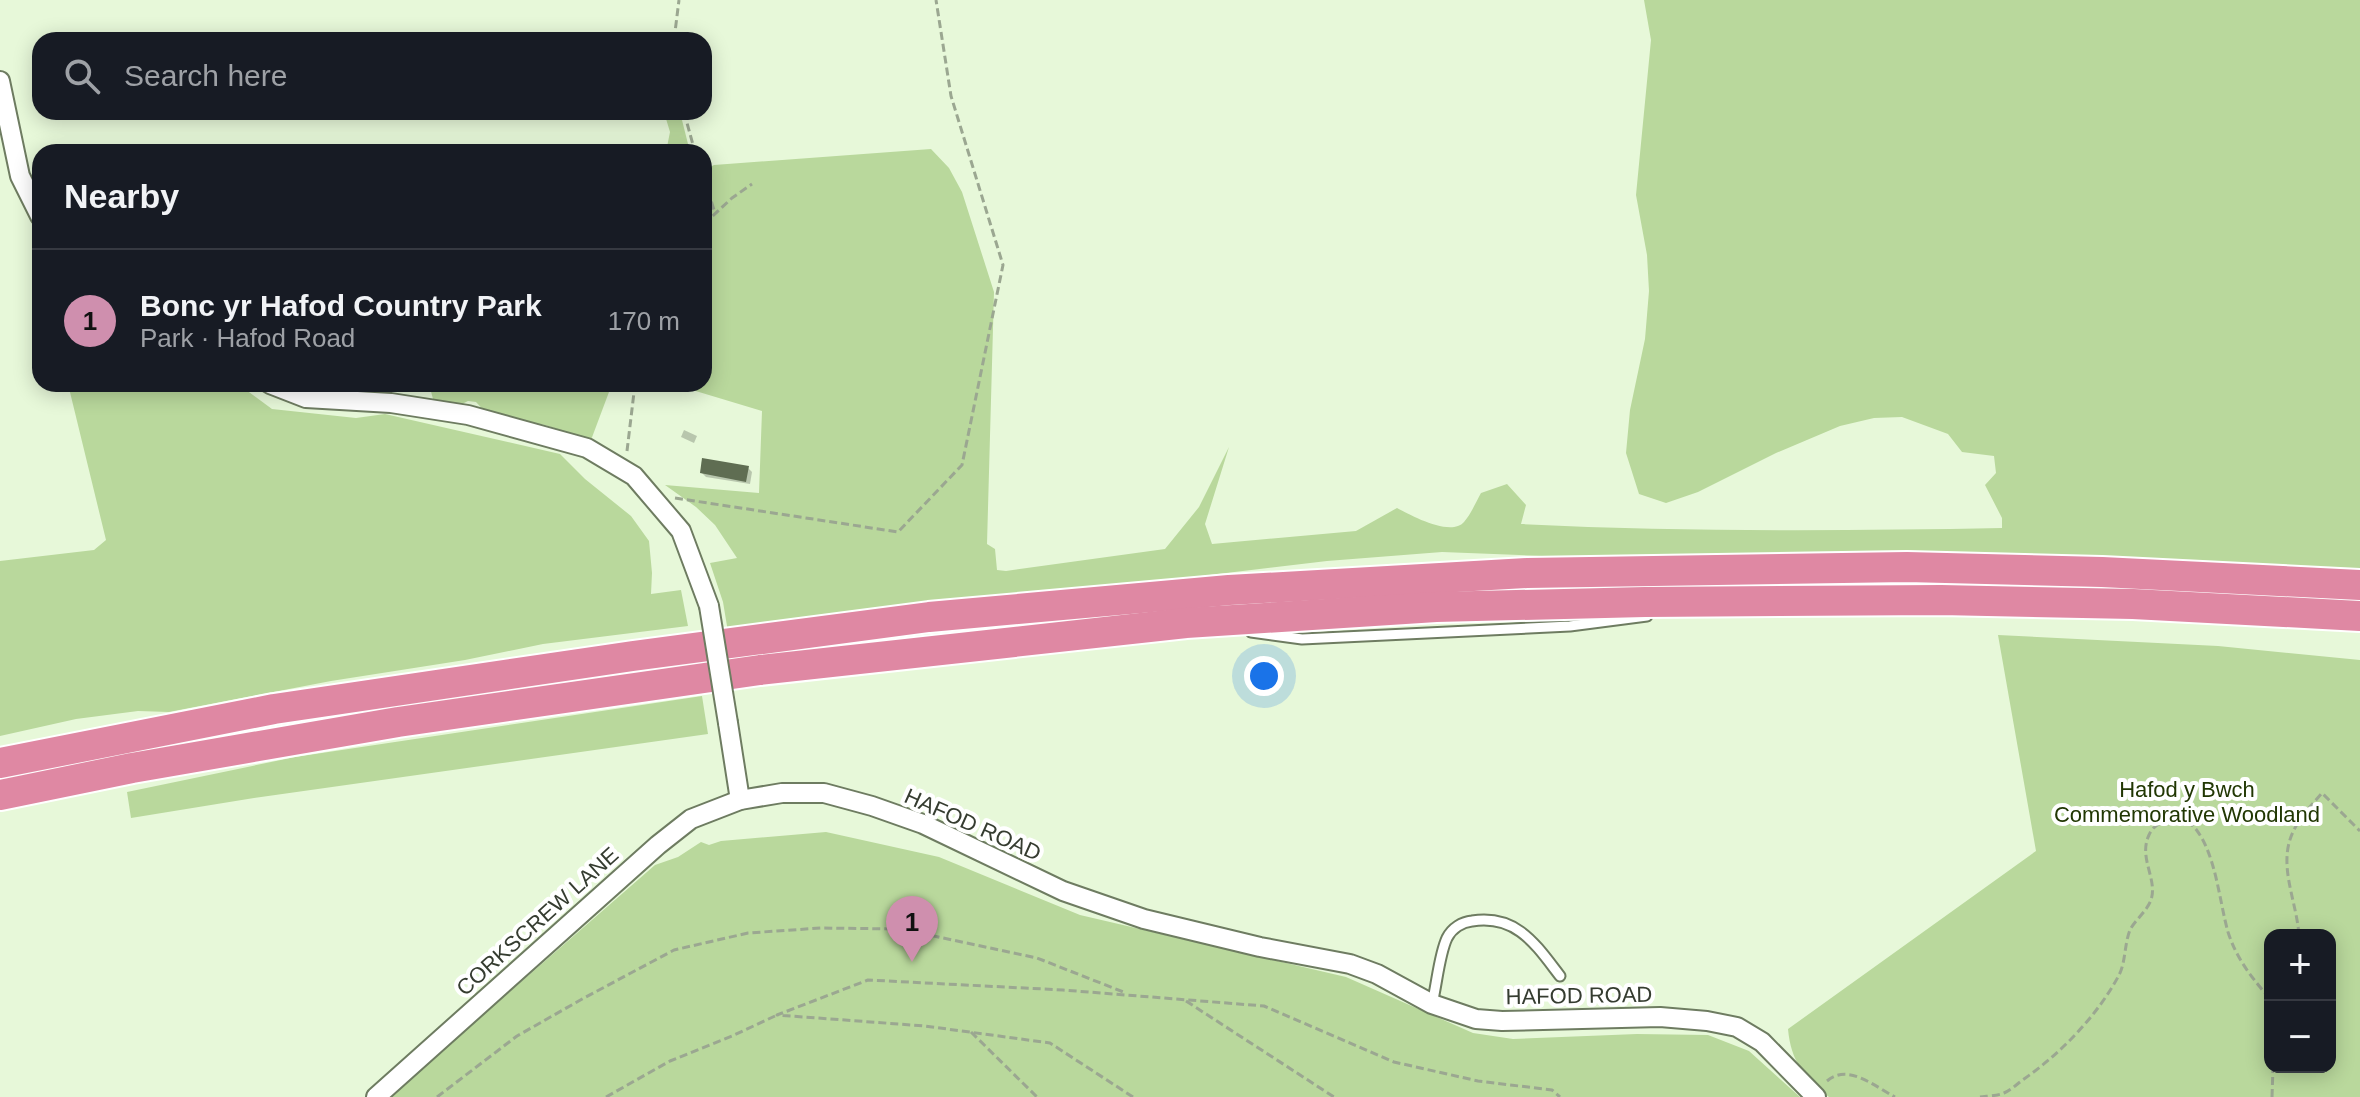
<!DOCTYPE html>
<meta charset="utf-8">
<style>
:root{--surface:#171b24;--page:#20242c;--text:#f1f3f6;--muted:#9ea1a6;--line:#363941;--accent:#cf8fae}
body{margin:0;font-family:Helvetica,sans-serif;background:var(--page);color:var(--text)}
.controls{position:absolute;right:24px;bottom:24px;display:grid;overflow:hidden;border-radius:16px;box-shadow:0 4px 20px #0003}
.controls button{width:72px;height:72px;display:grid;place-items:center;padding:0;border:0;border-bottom:2px solid var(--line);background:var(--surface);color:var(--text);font:40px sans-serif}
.you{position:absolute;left:1264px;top:676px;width:28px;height:28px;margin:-20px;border:6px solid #fff;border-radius:50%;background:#1a73e8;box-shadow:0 0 0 12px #1a73e833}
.badge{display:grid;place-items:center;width:52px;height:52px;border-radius:50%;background:var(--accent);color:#111;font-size:26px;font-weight:700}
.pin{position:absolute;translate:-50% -66px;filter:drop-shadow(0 2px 4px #0008)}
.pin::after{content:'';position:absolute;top:42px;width:28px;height:24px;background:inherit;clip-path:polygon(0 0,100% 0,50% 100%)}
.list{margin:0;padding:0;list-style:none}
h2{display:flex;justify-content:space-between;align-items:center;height:104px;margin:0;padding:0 32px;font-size:34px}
h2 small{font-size:26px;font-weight:400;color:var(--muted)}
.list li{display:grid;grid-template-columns:52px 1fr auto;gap:24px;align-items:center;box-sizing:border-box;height:144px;padding:0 32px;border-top:2px solid var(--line)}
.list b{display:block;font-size:30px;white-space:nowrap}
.list p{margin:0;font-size:26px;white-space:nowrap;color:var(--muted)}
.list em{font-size:26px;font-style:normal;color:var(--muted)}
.icon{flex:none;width:44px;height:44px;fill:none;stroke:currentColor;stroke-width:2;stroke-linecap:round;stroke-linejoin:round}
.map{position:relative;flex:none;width:2360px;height:1097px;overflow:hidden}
.search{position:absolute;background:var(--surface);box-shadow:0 4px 20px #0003;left:32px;top:32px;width:680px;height:88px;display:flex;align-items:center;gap:20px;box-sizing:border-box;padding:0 28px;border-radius:24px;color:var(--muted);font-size:30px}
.panel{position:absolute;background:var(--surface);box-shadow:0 4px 20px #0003;left:32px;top:144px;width:680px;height:248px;border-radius:24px}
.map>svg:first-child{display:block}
.green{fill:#b9d89c;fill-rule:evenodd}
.shadow{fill:#0003}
.building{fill:#5f6d52}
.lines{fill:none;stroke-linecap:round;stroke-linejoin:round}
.service-casing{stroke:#6e7c61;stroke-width:13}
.minor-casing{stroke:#6e7c61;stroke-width:22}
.trunk-casing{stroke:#fff;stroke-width:34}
.path{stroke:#9ba791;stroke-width:3;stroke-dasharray:8 4;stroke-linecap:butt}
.service{stroke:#fff;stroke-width:9}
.minor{stroke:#fff;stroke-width:18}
.trunk{stroke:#df88a3;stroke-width:30}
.minor-bridge-casing{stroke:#6e7c61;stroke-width:22;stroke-linecap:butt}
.minor-bridge{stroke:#fff;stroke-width:18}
.labels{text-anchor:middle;stroke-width:8;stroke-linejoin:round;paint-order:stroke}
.park-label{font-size:22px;fill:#213703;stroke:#fff}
.street-label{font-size:22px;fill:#353c30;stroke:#fff}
</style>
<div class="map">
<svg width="2360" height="1097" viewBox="0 0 2360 1097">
<rect width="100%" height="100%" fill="#e7f8d9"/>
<g class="green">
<path d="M1644 0H2360V573L1747 557 1542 556 1442 552 1327 561 1176 579 938 602 728 632 723 602 710 563 737 558 715 525 696 507 665 485 759 493 762 411 689 389 688 384H704V170L714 165 931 149 949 168 962 192 994 292 987 544 995 549 997 570 1006 571 1165 549 1199 507 1229 447 1205 524 1212 544 1356 531 1397 508C1412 516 1451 537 1464 522 1471 514 1476 502 1481 493L1507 484 1526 505 1521 524C1681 532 1841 531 2002 528V518L1985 485 1996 473 1994 456 1962 452 1948 434 1902 417 1874 418 1840 426 1776 453 1698 492 1666 503 1639 494 1626 453 1630 410 1645 339 1649 291 1647 255 1636 195 1651 40Z"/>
<polygon points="664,112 680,112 690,152 666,152 670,132"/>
<polygon points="68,384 238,384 272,409 356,418 385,414 560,454 585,479 631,516 649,541 652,573 651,594 681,590 688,626 543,644 465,660 331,681 169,712 138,711 76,719 0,736 0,561 94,550 106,540"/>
<polygon points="429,384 612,384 591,440 545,425 489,416 476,402 468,401 460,405 433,399"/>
<path d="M1998 635 2218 646 2360 660V1097H1829C1804 1076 1791 1062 1788 1029L2036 851ZM2270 935H2330V1067H2270Z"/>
<polygon points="702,696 708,734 254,798 131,818 127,792 295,757"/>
<polygon points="826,832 939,857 1080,915 1346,977 1473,1033 1513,1039 1637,1034 1708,1035 1749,1051 1800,1097 389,1097 655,865 678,857 701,842 709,845 721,841"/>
</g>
<g class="shadow">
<polygon points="684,430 697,436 694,443 681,437"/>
<polygon points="748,468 752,472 750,484 706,477 702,473"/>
</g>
<polygon class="building" points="702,458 749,466 746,482 700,473"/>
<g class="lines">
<defs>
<g id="service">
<polyline points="1251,632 1302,639 1570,626 1647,616"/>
<path d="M1432 1004C1437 984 1439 955 1447 938 1452 928 1462 922 1472 921 1517 914 1536 945 1560 976"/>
</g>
<g id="minor">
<polyline points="0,81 20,176 40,216"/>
<polyline points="270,384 306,398 391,403 468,415 587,448 634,476 681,531 709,606"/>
<polyline points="728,723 740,800"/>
<polyline points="376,1097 658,845 691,819 740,800 782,793 824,793 872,806 923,824 1063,891 1144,919 1260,947 1350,964 1377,974 1432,1004 1476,1019 1502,1021 1660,1017 1707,1021 1737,1027 1762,1042 1816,1097"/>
</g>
<g id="trunk">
<polyline points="0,763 274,709 633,656 929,617 1229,590 1527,573 1907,567 2102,572 2360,585"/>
<polyline points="0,795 132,768 398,722 760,670 1186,623 1436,607 1645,602 1941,600 2133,604 2360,616"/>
</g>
</defs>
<use href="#service" class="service-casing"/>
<use href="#minor" class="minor-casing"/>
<use href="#trunk" class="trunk-casing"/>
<g class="path">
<polyline points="674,40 679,0"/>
<polyline points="684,112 695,152"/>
<polyline points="704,179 715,213"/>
<polyline points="704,224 732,198 752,184"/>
<polyline points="627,451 635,384"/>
<polyline points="675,498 898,532 962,465 1003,265 951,96 936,0"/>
<path d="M2299 935C2296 896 2274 859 2298 823 2305 812 2314 802 2322 793L2360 831"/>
<polyline points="1186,1001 1334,1097"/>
<polyline points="971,1032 1037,1097"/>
<path d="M1827 1081C1848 1063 1874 1086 1895 1097"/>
<polyline points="437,1097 517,1036 584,998 674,950 748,933 821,928 901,929 1037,958 1126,993"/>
<polyline points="606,1097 670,1061 732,1036 775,1016"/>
<polyline points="1133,1097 1050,1043 925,1026 777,1015 868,980 1063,990 1264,1006 1394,1062 1478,1081 1552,1090 1560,1097"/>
<path d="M1980 1097C1987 1096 1997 1096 2004 1093 2011 1090 2017 1084 2024 1079 2061 1053 2096 1017 2118 977 2126 963 2124 945 2130 930 2135 920 2147 911 2151 900 2158 879 2138 858 2149 835 2156 818 2183 814 2195 828 2216 854 2219 900 2228 932 2236 957 2249 974 2265 993L2270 995"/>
<polyline points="2272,1097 2273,1067"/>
</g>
<use href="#service" class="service"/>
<use href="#minor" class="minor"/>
<use href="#trunk" class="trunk"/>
<defs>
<polyline id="minor-bridge" points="709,606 728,723"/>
</defs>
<use href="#minor-bridge" class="minor-bridge-casing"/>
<use href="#minor-bridge" class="minor-bridge"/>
</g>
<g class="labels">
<g class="park-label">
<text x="2187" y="797">Hafod y Bwch<tspan x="2187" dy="25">Commemorative Woodland</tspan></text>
</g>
<g class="street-label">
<text transform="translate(973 824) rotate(24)" y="8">HAFOD ROAD</text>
<text transform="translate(537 921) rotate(-42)" y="8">CORKSCREW LANE</text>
<text transform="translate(1579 995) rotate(-1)" y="8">HAFOD ROAD</text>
</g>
</g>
</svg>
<div class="controls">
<button>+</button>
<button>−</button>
</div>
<div class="you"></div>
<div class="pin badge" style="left:912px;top:962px">1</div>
<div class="search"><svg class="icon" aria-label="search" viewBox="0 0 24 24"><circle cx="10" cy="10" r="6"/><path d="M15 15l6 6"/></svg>Search here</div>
<section class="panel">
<h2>Nearby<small></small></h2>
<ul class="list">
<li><span class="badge">1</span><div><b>Bonc yr Hafod Country Park</b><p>Park · Hafod Road</p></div><em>170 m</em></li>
</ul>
</section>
</div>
